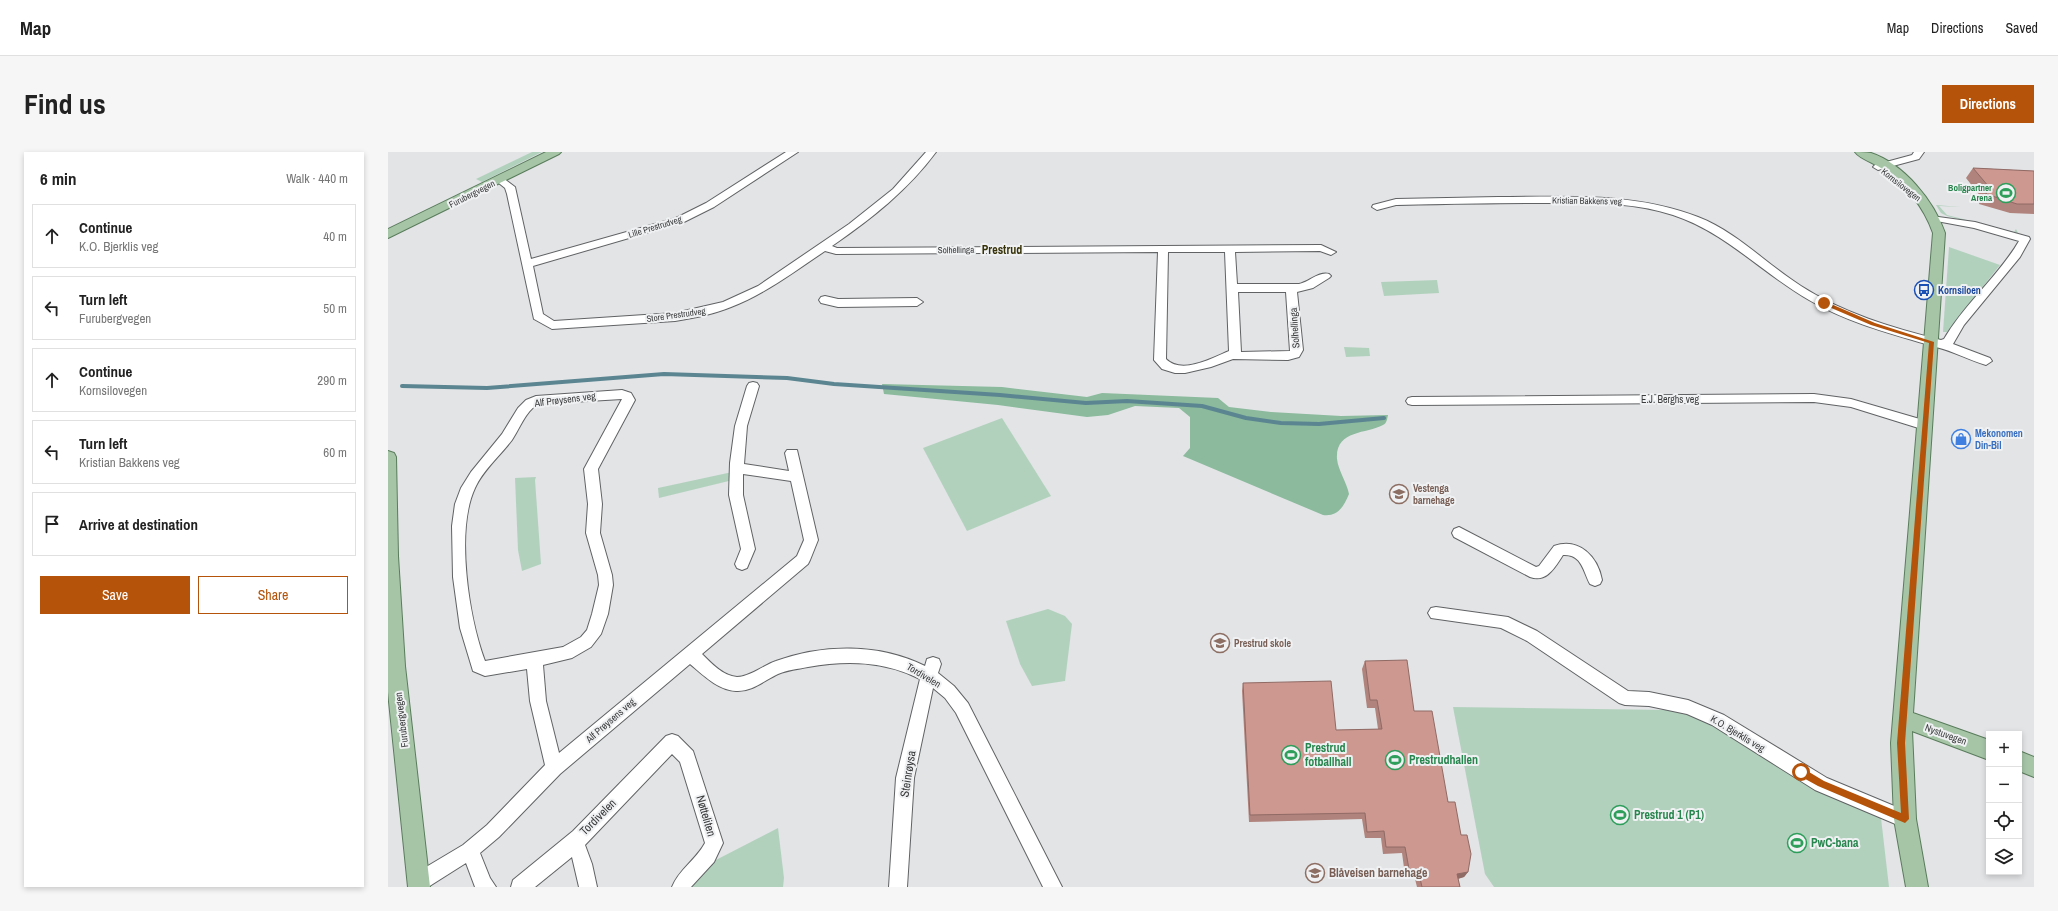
<!DOCTYPE html>
<meta charset="utf-8">
<style>
:root{--surface:#fff;--page:#f6f6f6;--text:#222;--muted:#767676;--line:#e0e0e0;--accent:#b45309}
body{margin:0;font-family:"Archivo Narrow",sans-serif;background:var(--page);color:var(--text)}
.controls{position:absolute;right:12px;bottom:12px;display:grid;overflow:hidden;border-radius:0px;box-shadow:0 2px 6px #0003}
.controls button{width:36px;height:36px;display:grid;place-items:center;padding:0;border:0;border-bottom:1px solid var(--line);background:var(--surface);color:var(--text);font:20px sans-serif}
.stop{position:absolute;width:12px;height:12px;margin:-9px;border:3px solid #b45309;border-radius:50%;background:#fff}
.stop.end{background:#b45309;border-color:#fff;box-shadow:0 1px 4px #0008}
.list{margin:0;padding:0;list-style:none}
h2{display:flex;justify-content:space-between;align-items:center;height:52px;margin:0;padding:0 16px;font-size:17px}
h2 small{font-size:13px;font-weight:400;color:var(--muted)}
.list li{display:grid;grid-template-columns:26px 1fr auto;gap:12px;align-items:center;box-sizing:border-box;height:64px;margin:0 8px 8px;padding:0 8px;border:1px solid var(--line);border-radius:0px}
.list b{display:block;font-size:15px;white-space:nowrap}
.list p{margin:0;font-size:13px;white-space:nowrap;color:var(--muted)}
.list em{font-size:13px;font-style:normal;color:var(--muted)}
.actions{display:flex;gap:8px;padding:12px 16px}
.actions a{flex:1;padding:9px 0;border:1px solid var(--accent);border-radius:0px;text-align:center;font-size:14px;color:var(--accent)}
.actions .main{background:var(--accent);color:#fff}
.icon{flex:none;width:22px;height:22px;fill:none;stroke:currentColor;stroke-width:2;stroke-linecap:round;stroke-linejoin:round}
.map{position:relative;flex:none;width:1646px;height:735px;overflow:hidden;border-radius:0px}
header{display:flex;align-items:center;gap:24px;box-sizing:border-box;height:56px;padding:0 20px;background:var(--surface);border-bottom:1px solid var(--line)}
header strong{font-size:19px}
nav{display:flex;gap:22px;margin-inline-start:auto;font-size:14px}
.intro{display:flex;align-items:center;justify-content:space-between;box-sizing:border-box;height:96px;padding:0 24px}
h1{margin:0;font-size:28px}
.button{padding:10px 18px;border-radius:0px;background:var(--accent);color:#fff;font-size:14px;font-weight:700}
main{display:flex;gap:24px;padding:0 24px}
aside{flex:1;background:var(--surface);border-radius:0px;box-shadow:0 2px 6px #0003}
.map>svg:first-child{display:block}
.green{fill:#b2d1bd}
.forest{fill:#8bba9d}
.lines{fill:none;stroke-linecap:round;stroke-linejoin:round}
.stream{stroke:#5b8591;stroke-width:4}
.minor-casing{stroke:#606264;stroke-width:2}
.major-casing{stroke:#5a7c5c;stroke-width:2}
.minor{fill:#fff;fill-rule:evenodd}
.major{fill:#a6c5a7;fill-rule:evenodd}
.wall{fill:#b0837c}
.shaded-wall{fill:#906a65}
.building{fill:#cd9890;stroke:#906a65}
.route{fill:#b45309}
.labels{text-anchor:middle;stroke-width:4;stroke-linejoin:round;paint-order:stroke}
.far-street-label{font-size:9px;fill:#3b3c3d;stroke:#eff1f3}
.far-leisure-label{font-size:9px;font-weight:bold;fill:#27864d;stroke:#eff1f3;text-anchor:end}
.transit-label{font-size:10px;font-weight:bold;fill:#164399;stroke:#eff1f3;text-anchor:start}
.street-label{font-size:10px;fill:#3b3c3d;stroke:#eff1f3}
.shop-label{font-size:10px;font-weight:bold;fill:#366cbe;stroke:#eff1f3;text-anchor:start}
.education-label{font-size:10px;font-weight:bold;fill:#785e54;stroke:#eff1f3;text-anchor:start}
.far-district-label{font-size:12px;font-weight:bold;fill:#383308;stroke:#eff1f3}
.near-leisure-label{font-size:12px;font-weight:bold;fill:#27864d;stroke:#eff1f3;text-anchor:start}
.near-street-label{font-size:12px;fill:#3b3c3d;stroke:#eff1f3}
.near-education-label{font-size:12px;font-weight:bold;fill:#785e54;stroke:#eff1f3;text-anchor:start}
</style>
<header>
<strong>Map</strong>
<nav><a>Map</a><a>Directions</a><a>Saved</a></nav>
</header>
<div class="intro"><h1>Find us</h1><a class="button">Directions</a></div>
<main>
<aside>
<h2>6 min<small>Walk · 440 m</small></h2>
<ul class="list">
<li><svg class="icon" aria-label="ahead" viewBox="0 0 24 24"><path d="M12 20V5M6 11l6-6 6 6"/></svg><div><b>Continue</b><p>K.O. Bjerklis veg</p></div><em>40 m</em></li>
<li><svg class="icon" aria-label="left" viewBox="0 0 24 24"><path d="M17 20v-9H6M10 6l-5 5 5 5"/></svg><div><b>Turn left</b><p>Furubergvegen</p></div><em>50 m</em></li>
<li><svg class="icon" aria-label="ahead" viewBox="0 0 24 24"><path d="M12 20V5M6 11l6-6 6 6"/></svg><div><b>Continue</b><p>Kornsilovegen</p></div><em>290 m</em></li>
<li><svg class="icon" aria-label="left" viewBox="0 0 24 24"><path d="M17 20v-9H6M10 6l-5 5 5 5"/></svg><div><b>Turn left</b><p>Kristian Bakkens veg</p></div><em>60 m</em></li>
<li><svg class="icon" aria-label="arrive" viewBox="0 0 24 24"><path d="M6 21V4h12l-3 4 3 4H6"/></svg><div><b>Arrive at destination</b></div></li>
</ul>
<div class="actions"><a class="main">Save</a><a>Share</a></div>
</aside>
<div class="map">
<svg width="1646" height="735" viewBox="0 0 1646 735">
<rect width="100%" height="100%" fill="#e2e4e6"/>
<g class="green">
<polygon points="144,0 154,0 94,30 88,27"/>
<polygon points="1548,53 1573,55 1551,54 1559,63 1626,80 1628,77 1630,81 1628,82 1559,64 1553,61"/>
<polygon points="1561,95 1612,113 1559,180 1555,180"/>
<polygon points="1049,128 1051,141 996,144 993,130"/>
<polygon points="956,195 981,196 982,204 958,205"/>
<polygon points="614,266 663,344 579,379 535,296"/>
<polygon points="349,319 349,327 271,346 270,336"/>
<polygon points="148,325 147,328 153,412 134,419 130,398 127,326"/>
<polygon points="660,457 677,464 684,472 677,529 644,534 632,512 618,469"/>
<path d="M1065 555 1279 558C1295 559 1309 566 1324 573L1440 642 1493 666 1501 735H1106L1097 722Z"/>
<polygon points="390,676 396,726 395,735 299,735 324,710"/>
</g>
<path class="forest" d="M494 232 614 235 699 245 714 241 830 246 841 255 883 260 953 264 1000 263C999 267 999 271 995 273 978 282 947 278 949 307 950 318 959 331 961 342 956 354 950 365 935 363L795 304 802 296V265L791 256 747 254 720 263 699 265 610 253 496 242Z"/>
<g class="lines">
<polyline class="stream" points="14,234 99,236 276,222 399,226 446,232 612,243 698,251 739,249 814,254 858,266 893,271 931,272 996,266"/>
<defs>
<g id="minor">
<path d="M398 0H410L326 55 296 70 145 114 155 162 166 169 287 161 335 150 370 134 461 72 505 37 538 0H548C520 38 483 67 444 94L449 96 933 93 948 100 943 103 932 99 847 100 849 132H911C921 130 931 119 941 122L943 124 941 126 925 136 909 140 915 198 911 205 900 208 845 207 823 215 797 221H787L774 217 766 208 770 100 448 102 437 99C407 119 377 142 343 155 326 162 306 166 287 169L164 177 146 167 119 42 117 36 107 28 109 26H115L127 35 143 107 288 66 318 51ZM780 100H837L841 199C824 206 794 223 778 207ZM850 140H898L902 199 853 200Z"/>
<polygon points="1526,0 1536,0 1531,7 1490,18 1485,15 1487,13 1524,3"/>
<path d="M1110 45C1177 45 1246 40 1310 65 1349 80 1378 112 1413 134 1455 161 1504 176 1553 188L1556 187C1577 151 1610 125 1631 89L1586 76 1543 68 1542 66 1543 64 1587 70 1641 85 1642 87 1632 105 1576 173 1565 192 1602 206 1604 209 1598 213C1581 208 1565 199 1548 195 1504 182 1460 171 1421 148 1374 121 1337 80 1285 63 1243 49 1197 51 1153 51 1105 51 1057 52 1008 53L989 58 984 55 985 53 1008 47Z"/>
<polygon points="437,144 450,147 529,146 535,150 529,154 450,155 433,151 431,148 433,145"/>
<path d="M365 230 369 231 371 234 359 274 356 312 401 319 397 301 399 298H409L430 388 422 408 420 412 314 502C323 511 335 524 349 525 362 525 376 513 388 509 435 492 491 491 537 514L539 507 545 505 551 507 553 512 550 521 566 534 580 551 674 735H655L568 561 557 546 545 536 526 626 519 735H501L508 626 532 527C496 509 459 508 420 515 410 517 399 518 390 522 377 528 364 540 348 539 330 538 315 523 302 512L172 622 111 685 92 701 102 726 108 735H87L78 711 40 735H22L21 731 23 724 75 693 99 673 157 613 142 549 139 517 97 524 85 519 72 476 65 425 64 374 67 352 73 336 83 320 114 282 130 256 138 248 148 244 234 238 243 241 247 248 210 317 214 352 212 381 224 423 225 433 220 462 213 482 203 495 184 506 155 513 158 549 171 601 409 404 416 388 403 329 355 322V343L367 397 359 416 354 418 349 416 347 412 353 397 341 343 342 311 347 274 359 234 361 231ZM234 247 196 317 200 352 198 381 210 423 211 433 204 462 199 478 193 485 175 495 97 509C81 466 67 379 87 336 95 318 112 304 124 288 132 276 137 260 150 252Z"/>
<polygon points="1426,242 1463,247 1542,270 1543,273 1542,276 1537,278 1463,255 1426,250 1024,253 1020,252 1018,249 1020,246 1024,245"/>
<path d="M1071 375 1148 415 1151 414 1166 394C1191 385 1210 405 1214 428L1212 432 1207 434 1202 432C1195 419 1194 402 1175 403 1167 415 1159 431 1142 425L1066 385 1064 381 1066 377Z"/>
<polygon points="1048,455 1120,465 1149,479 1240,539 1261,540 1300,548 1336,563 1439,626 1523,661 1526,667 1523,673 1517,676 1427,638 1324,573 1299,562 1261,554 1237,553 1231,551 1139,489 1113,476 1043,466 1040,461 1043,456"/>
<path d="M284 582 290 584 305 599 335 691 326 710 303 735H284C291 717 308 708 317 691L292 610 284 602 197 693 204 712 209 735H191L184 705 147 735H123L125 728 185 679 278 584Z"/>
</g>
<g id="major">
<polygon points="158,0 173,0 171,2 0,86 0,77"/>
<path d="M1467 0C1472 0 1478 0 1483 1 1516 12 1546 49 1557 81L1525 561 1601 588V608L1524 579 1528 667 1540 735H1518L1506 667 1503 591 1545 81C1535 53 1518 33 1493 16 1486 11 1472 7 1467 0Z"/>
<polygon points="0,299 6,301 8,305 10,404 17,514 42,735 20,735 0,540"/>
<polygon points="1631,599 1646,605 1646,625 1631,619"/>
</g>
</defs>
<use href="#minor" class="minor-casing"/>
<use href="#major" class="major-casing"/>
<use href="#minor" class="minor"/>
<use href="#major" class="major"/>
</g>
<g class="wall">
<polygon points="1585,16 1646,19 1646,62 1622,61 1591,52 1593,45 1578,26"/>
<polygon points="977,509 1026,559 1060,650 1080,720 1076,725 1070,727 1072,735 1029,735 1026,723 1017,723 1014,701 995,702 993,686 977,686 974,667 861,670 854,539 855,531 948,578 990,577 987,556 979,556 974,517"/>
</g>
<polygon class="shaded-wall" points="1080,720 1076,725 1065,728 1069,722"/>
<g class="building">
<polygon points="1585,16 1646,19 1646,52 1629,52 1598,42 1601,35"/>
<polygon points="1019,508 1026,559 1044,559 1060,650 1067,650 1073,683 1079,683 1083,702 1080,720 1069,722 1072,735 1034,735 1030,717 1021,717 1017,695 998,695 996,679 979,680 977,661 862,663 855,531 943,529 948,578 994,577 989,548 982,548 977,509"/>
</g>
<polygon class="route" points="1436,149 1487,171 1546,190 1517,591 1521,667 1517,671 1430,634 1410,623 1409,620 1410,617 1416,617 1436,629 1513,661 1509,591 1541,191 1483,173 1434,152"/>
<defs>
<symbol id="stadium-ring" viewBox="-11 -11 22 22"><circle r="9.5" fill="#eff1f3" stroke="#2e9e5b" stroke-width="1.5"/><path d="M0-5a6.5 5 0 1 0 0 10a6.5 5 0 1 0 0-10ZM-3.5-1.8h7v3.6h-7Z" fill="#2e9e5b"/></symbol>
<symbol id="bus-ring" viewBox="-11 -11 22 22"><circle r="9.5" fill="#eff1f3" stroke="#1a4fb4" stroke-width="1.5"/><path d="M-5-6H5V4H4V6H2V4H-2V6H-4V4H-5ZM-3.5-4V0h7V-4ZM-3.5 1.2v1.5H-2V1.2ZM2 1.2v1.5H3.5V1.2Z" fill="#1a4fb4"/></symbol>
<symbol id="shop-ring" viewBox="-11 -11 22 22"><circle r="9.5" fill="#eff1f3" stroke="#3f7fe0" stroke-width="1.5"/><path d="M-5-2.5h2.3a2.7 3.5 0 0 1 5.4 0H5L5.5 6h-11ZM-1.5-2.5h3a1.5 2.3 0 0 0-3 0Z" fill="#3f7fe0"/></symbol>
<symbol id="school-ring" viewBox="-11 -11 22 22"><circle r="9.5" fill="#eff1f3" stroke="#8d6e63" stroke-width="1.5"/><path d="M0-5L7-2L0 1L-7-2ZM-4 1L0 2.5L4 1V4Q0 6-4 4Z" fill="#8d6e63"/></symbol>
</defs>
<g fill-rule="evenodd">
<use href="#stadium-ring" x="1607" y="30" width="22" height="22"/>
<use href="#bus-ring" x="1525" y="127" width="22" height="22"/>
<use href="#shop-ring" x="1562" y="276" width="22" height="22"/>
<use href="#school-ring" x="1000" y="331" width="22" height="22"/>
<use href="#school-ring" x="821" y="480" width="22" height="22"/>
<use href="#stadium-ring" x="892" y="592" width="22" height="22"/>
<use href="#stadium-ring" x="996" y="597" width="22" height="22"/>
<use href="#stadium-ring" x="1221" y="652" width="22" height="22"/>
<use href="#stadium-ring" x="1398" y="680" width="22" height="22"/>
<use href="#school-ring" x="916" y="710" width="22" height="22"/>
</g>
<g class="labels">
<g class="far-street-label">
<text transform="translate(1513 33) rotate(38)" y="3">Kornsilovegen</text>
<text transform="translate(84 42) rotate(-27)" y="3">Furubergvegen</text>
<text transform="translate(1199 49) rotate(1)" y="3">Kristian Bakkens veg</text>
<text transform="translate(267 75) rotate(-17)" y="3">Lille Prestrudveg</text>
<text transform="translate(568 98) rotate(-1)" y="3">Solhellinga</text>
<text transform="translate(288 163) rotate(-8)" y="3">Store Prestrudveg</text>
</g>
<g class="far-leisure-label">
<text x="1604" y="39">Boligpartner<tspan x="1604" dy="10">Arena</tspan></text>
</g>
<g class="transit-label">
<text x="1550" y="142">Kornsiloen</text>
</g>
<g class="street-label">
<text transform="translate(906 176) rotate(-94)" y="4">Solhellinga</text>
<text transform="translate(177 247) rotate(-7)" y="4">Alf Prøysens veg</text>
<text x="1282" y="251">E.J. Berghs veg</text>
<text transform="translate(536 523) rotate(31)" y="4">Tordivelen</text>
<text transform="translate(13 568) rotate(-97)" y="4">Furubergvegen</text>
<text transform="translate(222 568) rotate(-41)" y="4">Alf Prøysens veg</text>
<text transform="translate(1350 581) rotate(31)" y="4">K.O. Bjerklis veg</text>
<text transform="translate(1558 582) rotate(20)" y="4">Nystuvegen</text>
</g>
<g class="shop-label">
<text x="1587" y="285">Mekonomen<tspan x="1587" dy="12">Din-Bil</tspan></text>
</g>
<g class="education-label">
<text x="1025" y="340">Vestenga<tspan x="1025" dy="12">barnehage</tspan></text>
<text x="846" y="495">Prestrud skole</text>
</g>
<g class="far-district-label">
<text x="614" y="102">Prestrud</text>
</g>
<g class="near-leisure-label">
<text x="917" y="600">Prestrud<tspan x="917" dy="14">fotballhall</tspan></text>
<text x="1021" y="612">Prestrudhallen</text>
<text x="1246" y="667">Prestrud 1 (P1)</text>
<text x="1423" y="695">PwC-bana</text>
</g>
<g class="near-street-label">
<text transform="translate(520 622) rotate(-81)" y="4">Steinrøysa</text>
<text transform="translate(318 664) rotate(74)" y="4">Nøtteliten</text>
<text transform="translate(210 665) rotate(-45)" y="4">Tordivelen</text>
</g>
<g class="near-education-label">
<text x="941" y="725">Blåveisen barnehage</text>
</g>
</g>
</svg>
<div class="controls">
<button>+</button>
<button>−</button>
<button><svg class="icon" aria-label="locate" viewBox="0 0 24 24"><circle cx="12" cy="12" r="6"/><path d="M12 2v4M12 18v4M2 12h4M18 12h4"/></svg></button>
<button><svg class="icon" aria-label="layers" viewBox="0 0 24 24"><path d="M12 4l9 5-9 5-9-5zM3 14l9 5 9-5"/></svg></button>
</div>
<div class="stop" style="left:1413px;top:620px"></div>
<div class="stop end" style="left:1436px;top:151px"></div>
</div>
</main>
